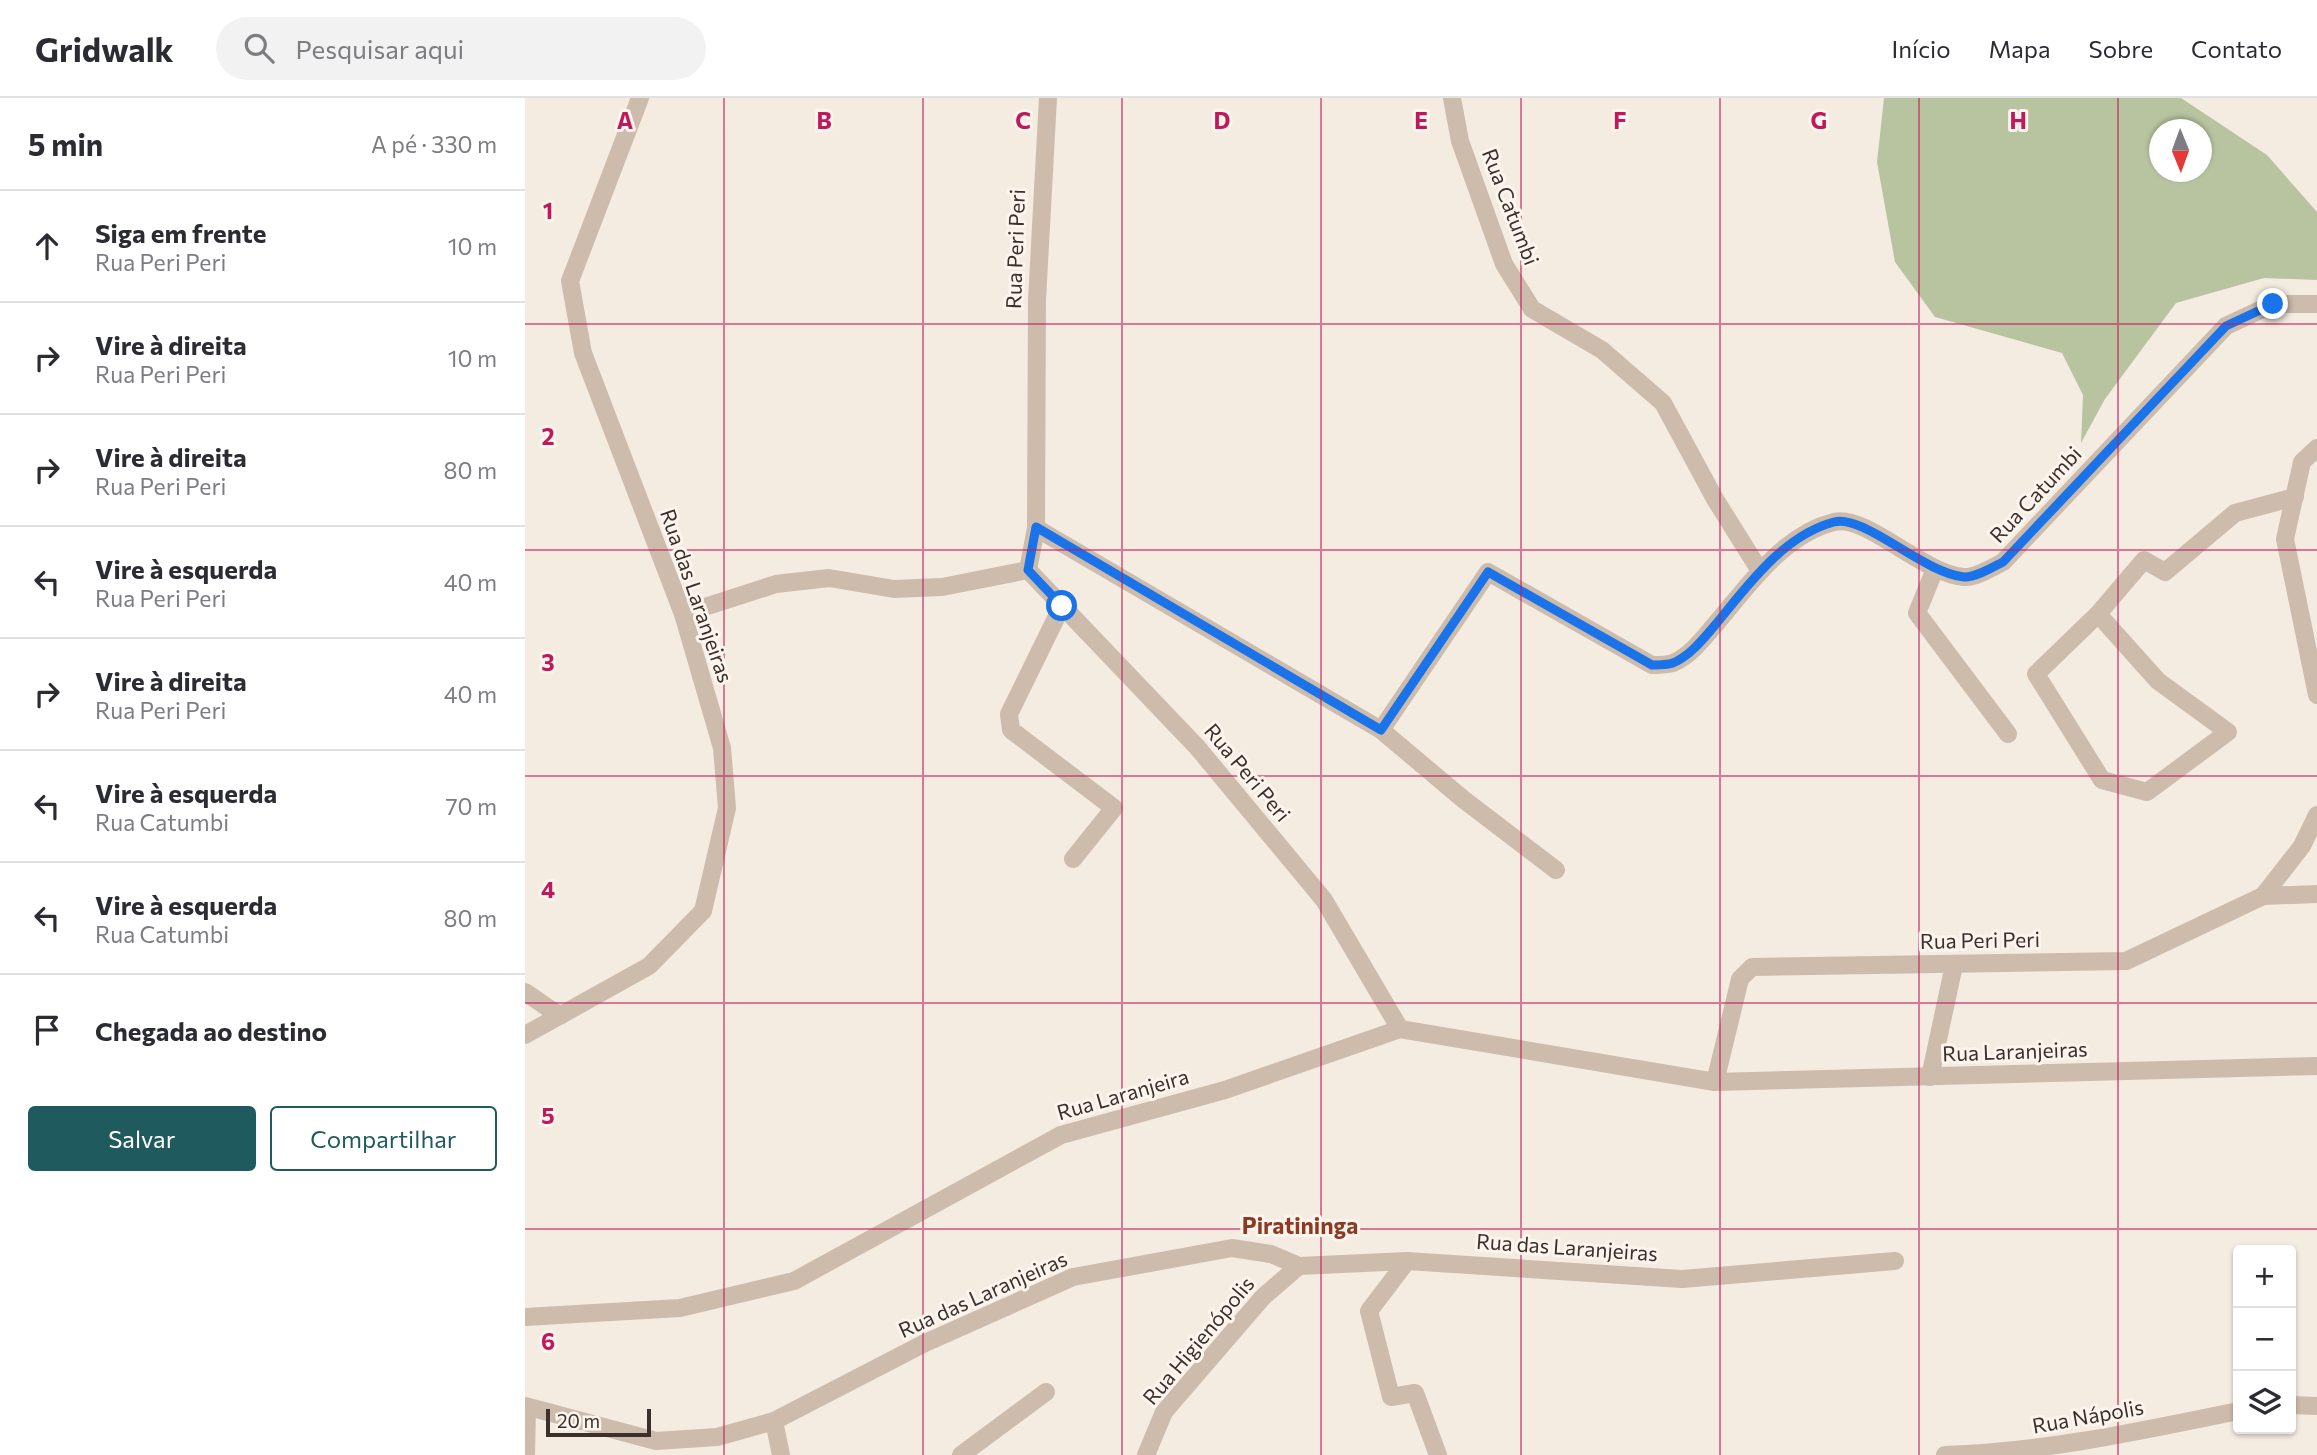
<!DOCTYPE html>
<html lang="pt">
<meta charset="utf-8">
<style>
:root{--surface:#fff;--page:#f2f2f3;--text:#2b2b33;--muted:#7c7c81;--line:#e1e1e2;--accent:#1f5a5e}
body{margin:0;font-family:Commissioner,sans-serif;background:var(--page);color:var(--text)}
.controls{position:absolute;right:21px;bottom:21px;display:grid;overflow:hidden;border-radius:7px;box-shadow:0 2px 5px #0004}
.controls button{width:63px;height:63px;display:grid;place-items:center;padding:0;border:0;border-bottom:2px solid var(--line);background:var(--surface);color:var(--text);font:35px sans-serif}
.compass{position:absolute;left:1624px;top:21px;width:63px;height:63px;border-radius:50%;background:var(--surface);box-shadow:0 2px 5px #0004;rotate:179deg}
.scale{position:absolute;left:21px;bottom:18px;width:105px;box-sizing:border-box;padding-left:7px;border:4px solid #3b302b;border-top:0;font-size:19px;line-height:24px;white-space:nowrap;color:#3b302b;-webkit-text-stroke:5px #fbf5ee;paint-order:stroke}
.stop{position:absolute;width:21px;height:21px;margin:-16px;border:5px solid #1a73e8;border-radius:50%;background:#fff}
.stop.end{background:#1a73e8;border-color:#fff;box-shadow:0 2px 7px #0008}
.list{margin:0;padding:0;list-style:none}
h2{display:flex;justify-content:space-between;align-items:center;height:91px;margin:0;padding:0 28px;font-size:30px}
h2 small{font-size:23px;font-weight:400;color:var(--muted)}
.list li{display:grid;grid-template-columns:46px 1fr auto;gap:21px;align-items:center;box-sizing:border-box;height:112px;padding:0 28px;border-top:2px solid var(--line)}
.list b{display:block;font-size:26px;white-space:nowrap}
.list p{margin:0;font-size:23px;white-space:nowrap;color:var(--muted)}
.list em{font-size:23px;font-style:normal;color:var(--muted)}
.actions{display:flex;gap:14px;padding:21px 28px}
.actions a{flex:1;padding:16px 0;border:2px solid var(--accent);border-radius:7px;text-align:center;font-size:24px;color:var(--accent)}
.actions .main{background:var(--accent);color:#fff}
.icon{flex:none;width:38px;height:38px;fill:none;stroke:currentColor;stroke-width:2;stroke-linecap:round;stroke-linejoin:round}
.map{position:relative;flex:none;width:1792px;height:1357px;overflow:hidden}
header{display:flex;align-items:center;gap:42px;box-sizing:border-box;height:98px;padding:0 35px;background:var(--surface);border-bottom:2px solid var(--line)}
header strong{font-size:33px}
nav{display:flex;gap:38px;margin-inline-start:auto;font-size:24px}
.search{width:490px;height:63px;background:var(--page);display:flex;align-items:center;gap:18px;box-sizing:border-box;padding:0 24px;border-radius:38px;color:var(--muted);font-size:26px}
main{display:flex}
aside{flex:1;background:var(--surface)}
.map>svg:first-child{display:block}
.green{fill:#b8c4a0;fill-rule:evenodd}
.lines{fill:none;stroke-linecap:round;stroke-linejoin:round}
.minor{stroke:#cdbbac;stroke-width:18}
.route{stroke:#1a73e8;stroke-width:9}
.grid{fill:none;stroke:#c2185b;stroke-width:2;stroke-opacity:0.55}
.labels{text-anchor:middle;stroke-width:6;stroke-linejoin:round;paint-order:stroke}
.street-label{font-size:21px;fill:#3b302b;stroke:#fbf5ee}
.neighbourhood-label{font-size:23px;font-weight:bold;fill:#8c3b22;stroke:#fbf5ee}
.grid-label{font-size:23px;text-anchor:middle;font-weight:bold;fill:#c2185b;stroke:#fbf5ee;stroke-width:6;stroke-linejoin:round;paint-order:stroke}
</style>
<header>
<strong>Gridwalk</strong>
<div class="search"><svg class="icon" aria-label="search" viewBox="0 0 24 24"><circle cx="10" cy="10" r="6"/><path d="M15 15l6 6"/></svg>Pesquisar aqui</div>
<nav><a>Início</a><a>Mapa</a><a>Sobre</a><a>Contato</a></nav>
</header>
<main>
<aside>
<h2>5 min<small>A pé · 330 m</small></h2>
<ul class="list">
<li><svg class="icon" aria-label="ahead" viewBox="0 0 24 24"><path d="M12 20V5M6 11l6-6 6 6"/></svg><div><b>Siga em frente</b><p>Rua Peri Peri</p></div><em>10 m</em></li>
<li><svg class="icon" aria-label="right" viewBox="0 0 24 24"><path d="M7 20v-9h11M14 6l5 5-5 5"/></svg><div><b>Vire à direita</b><p>Rua Peri Peri</p></div><em>10 m</em></li>
<li><svg class="icon" aria-label="right" viewBox="0 0 24 24"><path d="M7 20v-9h11M14 6l5 5-5 5"/></svg><div><b>Vire à direita</b><p>Rua Peri Peri</p></div><em>80 m</em></li>
<li><svg class="icon" aria-label="left" viewBox="0 0 24 24"><path d="M17 20v-9H6M10 6l-5 5 5 5"/></svg><div><b>Vire à esquerda</b><p>Rua Peri Peri</p></div><em>40 m</em></li>
<li><svg class="icon" aria-label="right" viewBox="0 0 24 24"><path d="M7 20v-9h11M14 6l5 5-5 5"/></svg><div><b>Vire à direita</b><p>Rua Peri Peri</p></div><em>40 m</em></li>
<li><svg class="icon" aria-label="left" viewBox="0 0 24 24"><path d="M17 20v-9H6M10 6l-5 5 5 5"/></svg><div><b>Vire à esquerda</b><p>Rua Catumbi</p></div><em>70 m</em></li>
<li><svg class="icon" aria-label="left" viewBox="0 0 24 24"><path d="M17 20v-9H6M10 6l-5 5 5 5"/></svg><div><b>Vire à esquerda</b><p>Rua Catumbi</p></div><em>80 m</em></li>
<li><svg class="icon" aria-label="arrive" viewBox="0 0 24 24"><path d="M6 21V4h12l-3 4 3 4H6"/></svg><div><b>Chegada ao destino</b></div></li>
</ul>
<div class="actions"><a class="main">Salvar</a><a>Compartilhar</a></div>
</aside>
<div class="map">
<svg width="1792" height="1357" viewBox="0 0 1792 1357">
<rect width="100%" height="100%" fill="#f4ebe1"/>
<path class="green" d="M1359 0H1656L1742 57 1792 114V182L1739 180 1651 205 1580 301 1556 345 1558 297 1537 255 1410 219 1370 164 1352 64ZM1634 32H1676V74H1634Z"/>
<g class="lines">
<g class="minor">
<polyline points="927,0 935,43 979,166 1007,211 1077,252 1138,305 1190,401 1235,473"/>
<polyline points="1792,350 1777,364 1760,441 1792,597"/>
<polyline points="511,430 856,632 938,701 1031,772"/>
<polyline points="1410,471 1392,515 1483,636"/>
<polyline points="503,472 672,649 799,802 875,931"/>
<polyline points="503,472 511,430 512,202 523,0"/>
<polyline points="537,508 484,616 486,632 589,710 548,761"/>
<polyline points="158,516 251,486 304,480 369,491 417,489 503,472"/>
<polyline points="1573,516 1511,576 1577,682 1622,694 1703,634 1633,583 1573,516 1619,462 1640,474 1710,415 1770,399"/>
<path d="M856 632 963 474 1127 567C1133 567 1142 567 1148 565 1168 556 1180 538 1194 522 1225 485 1260 436 1309 424 1341 416 1398 476 1439 479 1450 480 1468 469 1478 464L1701 228 1748 206H1792"/>
<polyline points="1738,798 1777,748 1792,717"/>
<polyline points="0,894 35,918"/>
<polyline points="0,937 124,868 178,813 202,710 197,650 158,516 58,255 45,183 115,0"/>
<polyline points="1405,979 1429,867"/>
<polyline points="1190,984 1215,881 1227,869 1601,863 1738,798 1792,796"/>
<polyline points="882,1163 844,1213 866,1299 890,1295 913,1357"/>
<polyline points="0,1219 155,1210 269,1183 536,1037 700,992 875,931 1190,984 1792,968"/>
<polyline points="1766,1307 1792,1308"/>
<polyline points="0,1308 131,1343 192,1339 249,1323 400,1245 548,1179 707,1150 746,1156 774,1168 882,1163 1157,1181 1370,1163"/>
<polyline points="249,1323 256,1357"/>
<polyline points="1,1357 2,1309"/>
<polyline points="436,1357 521,1294"/>
<polyline points="621,1357 639,1314 738,1199 774,1168"/>
<path d="M1420 1357C1520 1354 1615 1333 1713 1313"/>
</g>
</g>
<g class="lines">
<path class="route" d="M537 508 503 472 511 429 856 632 963 474 1127 567C1133 567 1142 567 1148 565 1166 557 1178 541 1191 526 1223 487 1259 437 1309 424 1339 416 1398 475 1439 479 1450 480 1468 469 1478 464L1701 228 1748 206"/>
</g>
<path class="grid" d="M199 0V1357M398 0V1357M597 0V1357M796 0V1357M996 0V1357M1195 0V1357M1394 0V1357M1593 0V1357M0 226H1792M0 452H1792M0 678H1792M0 905H1792M0 1131H1792"/>
<g class="labels">
<g class="street-label">
<text transform="translate(985 109) rotate(69)" y="7">Rua Catumbi</text>
<text transform="translate(491 151) rotate(-88)" y="7">Rua Peri Peri</text>
<text transform="translate(1511 397) rotate(-47)" y="7">Rua Catumbi</text>
<text transform="translate(171 498) rotate(71)" y="7">Rua das Laranjeiras</text>
<text transform="translate(722 675) rotate(50)" y="7">Rua Peri Peri</text>
<text transform="translate(1455 843) rotate(-1)" y="7">Rua Peri Peri</text>
<text transform="translate(1490 954) rotate(-2)" y="7">Rua Laranjeiras</text>
<text transform="translate(598 997) rotate(-16)" y="7">Rua Laranjeira</text>
<text transform="translate(1042 1150) rotate(4)" y="7">Rua das Laranjeiras</text>
<text transform="translate(458 1197) rotate(-24)" y="7">Rua das Laranjeiras</text>
<text transform="translate(674 1243) rotate(-50)" y="7">Rua Higienópolis</text>
<text transform="translate(1563 1319) rotate(-10)" y="7">Rua Nápolis</text>
</g>
<g class="neighbourhood-label">
<text x="775" y="1136">Piratininga</text>
</g>
</g>
<g class="grid-label">
<text x="100" y="31">A</text>
<text x="299" y="31">B</text>
<text x="498" y="31">C</text>
<text x="697" y="31">D</text>
<text x="896" y="31">E</text>
<text x="1095" y="31">F</text>
<text x="1294" y="31">G</text>
<text x="1493" y="31">H</text>
<text x="23" y="121">1</text>
<text x="23" y="347">2</text>
<text x="23" y="573">3</text>
<text x="23" y="800">4</text>
<text x="23" y="1026">5</text>
<text x="23" y="1252">6</text>
</g>
</svg>
<div class="controls">
<button>+</button>
<button>−</button>
<button><svg class="icon" aria-label="layers" viewBox="0 0 24 24"><path d="M12 4l9 5-9 5-9-5zM3 14l9 5 9-5"/></svg></button>
</div>
<svg class="compass" viewBox="-18 -18 36 36"><path d="M0-13l5 13h-10z" fill="#e53935"/><path d="M0 13l5-13h-10z" fill="#7c7c81"/></svg>
<div class="scale">20 m</div>
<div class="stop" style="left:537px;top:508px"></div>
<div class="stop end" style="left:1748px;top:206px"></div>
</div>
</main>
